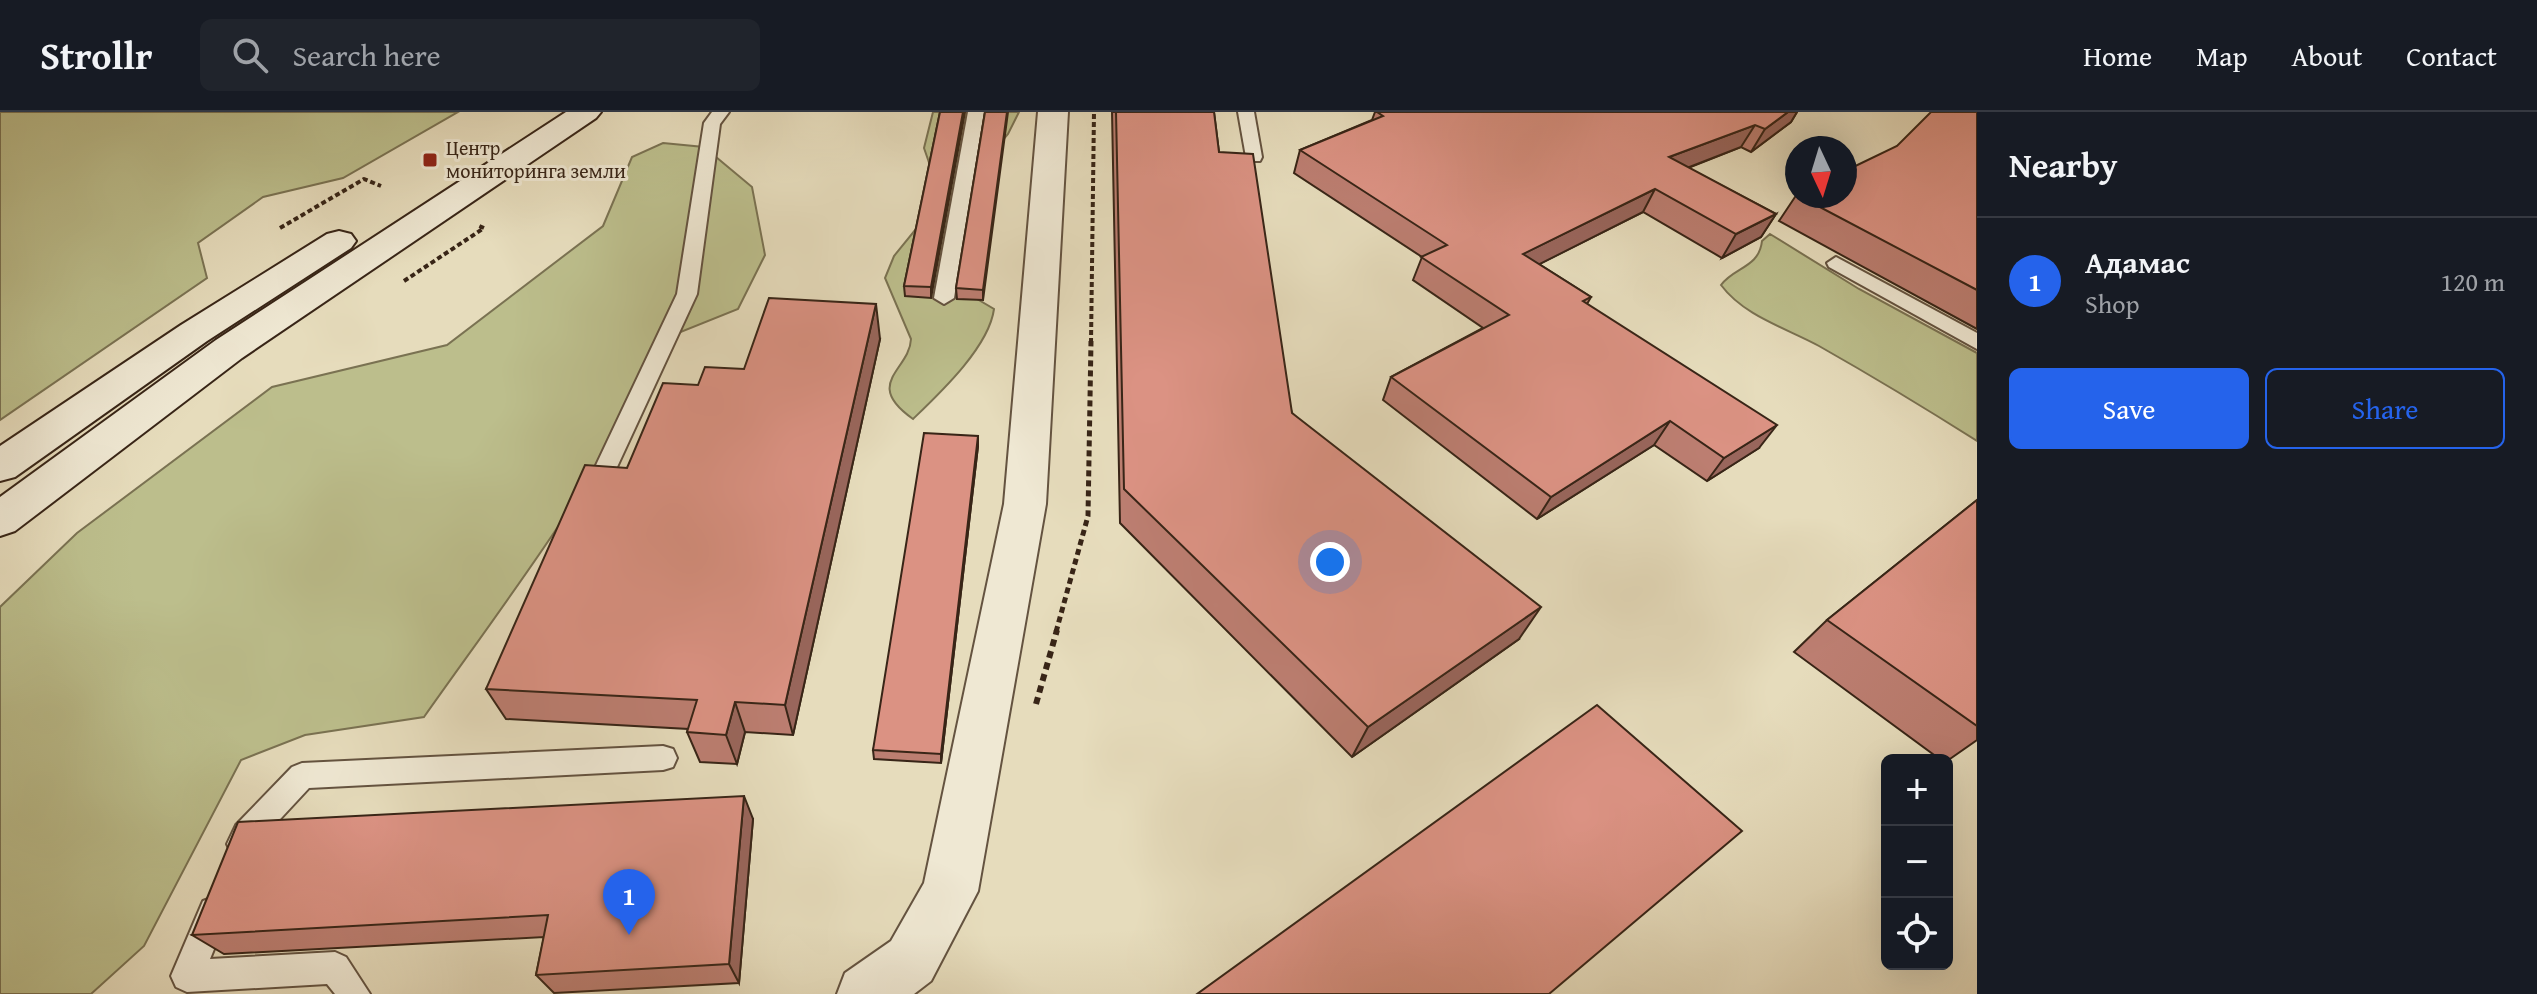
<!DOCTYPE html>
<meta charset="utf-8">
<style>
:root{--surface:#171b24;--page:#20242c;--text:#f1f3f6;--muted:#9ea1a6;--line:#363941;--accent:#2563eb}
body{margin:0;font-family:"Gentium Book Plus",serif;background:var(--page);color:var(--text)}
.controls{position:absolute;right:24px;bottom:24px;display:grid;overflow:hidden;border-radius:12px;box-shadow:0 8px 32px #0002}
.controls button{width:72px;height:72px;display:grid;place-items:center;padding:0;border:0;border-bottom:2px solid var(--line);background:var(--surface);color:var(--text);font:40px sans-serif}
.compass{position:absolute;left:1785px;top:24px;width:72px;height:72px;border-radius:50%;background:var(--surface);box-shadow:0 8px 32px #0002;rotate:176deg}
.you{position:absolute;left:1330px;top:450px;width:28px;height:28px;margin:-20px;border:6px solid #fff;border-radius:50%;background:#1a73e8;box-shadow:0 0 0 12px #1a73e833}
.badge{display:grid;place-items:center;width:52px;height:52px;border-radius:50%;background:var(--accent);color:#fff;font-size:26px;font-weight:700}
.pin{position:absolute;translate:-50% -66px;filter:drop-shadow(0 2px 4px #0008)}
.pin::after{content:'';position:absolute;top:42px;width:28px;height:24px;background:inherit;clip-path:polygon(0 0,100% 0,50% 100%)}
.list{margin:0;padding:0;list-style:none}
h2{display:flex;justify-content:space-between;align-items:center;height:104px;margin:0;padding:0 32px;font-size:34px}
h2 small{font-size:26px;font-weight:400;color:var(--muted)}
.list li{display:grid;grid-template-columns:52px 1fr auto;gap:24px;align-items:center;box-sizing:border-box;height:128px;padding:0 32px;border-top:2px solid var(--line)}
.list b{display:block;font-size:30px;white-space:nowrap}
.list p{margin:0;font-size:26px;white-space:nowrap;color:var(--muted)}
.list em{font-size:26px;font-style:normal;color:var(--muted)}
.actions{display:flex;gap:16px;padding:24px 32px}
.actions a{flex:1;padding:18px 0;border:2px solid var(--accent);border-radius:12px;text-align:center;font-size:28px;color:var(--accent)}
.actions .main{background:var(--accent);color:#fff}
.icon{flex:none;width:44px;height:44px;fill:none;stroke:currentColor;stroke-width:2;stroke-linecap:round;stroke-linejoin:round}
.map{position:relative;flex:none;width:1977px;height:882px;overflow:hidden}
header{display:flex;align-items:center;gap:48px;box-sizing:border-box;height:112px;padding:0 40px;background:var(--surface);border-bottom:2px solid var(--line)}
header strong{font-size:38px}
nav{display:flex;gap:44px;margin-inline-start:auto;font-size:28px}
.search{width:560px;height:72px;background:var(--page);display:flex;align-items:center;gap:20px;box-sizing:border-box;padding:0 28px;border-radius:12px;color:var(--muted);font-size:30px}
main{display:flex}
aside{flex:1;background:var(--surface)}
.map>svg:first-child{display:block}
.green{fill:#bcbe8c;stroke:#7a7252;stroke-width:2}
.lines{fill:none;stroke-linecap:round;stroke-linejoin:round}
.lane-casing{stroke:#645340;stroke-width:4}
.street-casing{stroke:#645340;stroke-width:4}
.secondary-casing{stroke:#382517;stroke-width:4}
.path-far2{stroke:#382517;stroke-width:4;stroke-dasharray:5 3;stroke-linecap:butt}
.path-far1{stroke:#382517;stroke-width:5;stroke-dasharray:6 4;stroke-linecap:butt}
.path{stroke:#382517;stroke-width:6;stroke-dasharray:7 5;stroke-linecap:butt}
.lane{fill:#efe8d3;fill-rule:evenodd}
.street{fill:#efe8d3;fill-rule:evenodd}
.secondary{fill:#efe8d3;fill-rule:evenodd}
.wall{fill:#bc7e71;stroke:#382517;stroke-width:2}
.shaded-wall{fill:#99665c;stroke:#382517;stroke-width:2}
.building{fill:#db9283;stroke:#382517;stroke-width:2}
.poi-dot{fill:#8f2418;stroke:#efe8d3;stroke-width:3}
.labels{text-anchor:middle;stroke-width:6;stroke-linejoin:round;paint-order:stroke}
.far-poi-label{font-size:20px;fill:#382517;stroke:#efe8d3;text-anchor:start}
</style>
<header>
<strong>Strollr</strong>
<div class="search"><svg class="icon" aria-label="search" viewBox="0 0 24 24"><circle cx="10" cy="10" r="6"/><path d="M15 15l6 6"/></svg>Search here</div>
<nav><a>Home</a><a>Map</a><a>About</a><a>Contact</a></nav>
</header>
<main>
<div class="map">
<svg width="1977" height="882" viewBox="0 0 1977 882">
<rect width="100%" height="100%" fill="#e6dcbc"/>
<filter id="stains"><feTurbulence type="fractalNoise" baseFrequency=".0025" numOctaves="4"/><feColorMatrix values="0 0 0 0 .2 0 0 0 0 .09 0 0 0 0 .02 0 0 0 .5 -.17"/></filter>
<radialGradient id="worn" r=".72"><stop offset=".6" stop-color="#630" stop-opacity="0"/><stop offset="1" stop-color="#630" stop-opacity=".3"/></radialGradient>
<g class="green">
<polygon points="0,0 458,0 343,66 263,85 198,131 207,166 0,308"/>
<path d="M933 0H1019L1008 22 986 48 968 110 954 138 960 171 967 181 994 197C989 235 940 281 913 307 862 271 910 258 911 227L885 166 894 144 916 117 935 68 924 36Z"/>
<path d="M663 31 704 35 752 75 765 143 738 197 668 225C604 361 511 482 424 605L305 623 241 648 144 834 91 882H0V495L77 421 272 275 447 233 603 114 632 45Z"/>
<path d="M1770 122 1859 177 1977 241V329C1925 296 1872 264 1819 234 1786 216 1744 204 1721 173 1734 155 1759 156 1762 129Z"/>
</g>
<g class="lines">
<defs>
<g id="lane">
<polygon points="712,0 729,0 720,12 697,182 611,368 608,374 600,376 592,374 589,368 677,182 704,11"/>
<polygon points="968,0 984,0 954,186 944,192 934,186"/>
<polygon points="1238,0 1254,0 1262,45 1260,49 1248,49 1246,45"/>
<polygon points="1836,145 1977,221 1977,237 1829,155 1827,151"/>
<polygon points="663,634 673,637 677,646 673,655 663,658 309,676 256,733 252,742 242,746 232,742 227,732 236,713 292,655 302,651"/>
<polygon points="214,785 225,789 229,800 210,847 335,840 346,845 370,882 335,882 327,872 187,880 176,875 171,864 203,789"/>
</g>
<polygon id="street" points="1038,0 1068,0 1046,392 978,779 931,869 914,882 837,882 845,861 891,829 924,771 1004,392"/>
<g id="secondary">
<polygon points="566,0 601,0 596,6 242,246 15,419 0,424 0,385 216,228"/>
<polygon points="339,119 351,122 356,129 351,136 207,229 15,365 0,369 0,334 181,213 327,122"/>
</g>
</defs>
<use href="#lane" class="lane-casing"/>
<use href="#street" class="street-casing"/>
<use href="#secondary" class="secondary-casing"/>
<g class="path-far2">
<polyline points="280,116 364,67 381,74"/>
<polyline points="404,169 484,116 477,113"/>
<polyline points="1091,231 1094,0"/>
</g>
<polyline class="path-far1" points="1056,520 1088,404 1091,229"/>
<polyline class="path" points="1036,592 1057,518"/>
<use href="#lane" class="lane"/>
<use href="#street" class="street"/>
<use href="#secondary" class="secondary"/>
</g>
<g class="wall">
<polygon points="940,0 931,186 905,184 904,174"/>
<polygon points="985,0 983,188 957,187 956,176"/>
<polygon points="1112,0 1214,0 1219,40 1292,301 1519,527 1352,645 1120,411"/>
<polygon points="1375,0 1797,0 1791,10 1751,40 1741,35 1688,56 1776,102 1761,125 1722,146 1643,100 1539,152 1591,185 1587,192 1759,336 1707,369 1654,333 1537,407 1383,288 1391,265 1483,216 1413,168 1422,145 1294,61 1300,38 1372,8"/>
<polygon points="1977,0 1977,217 1779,109 1797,82 1797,84 1845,84 1897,34"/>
<polygon points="880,227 793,623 745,620 737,652 700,650 687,620 688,617 506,607 486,577 627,356 698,273 744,257"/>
<polygon points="978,324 978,334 941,651 874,647 873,638"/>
<polygon points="1977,388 1977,628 1947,649 1941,648 1794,540 1827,508"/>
<polygon points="753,707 739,871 554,881 536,863 544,825 224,842 192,823"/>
</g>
<g class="shaded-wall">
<polygon points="963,0 965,0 931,186 931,175"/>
<polygon points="1007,0 1008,0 983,188 983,178"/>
<polygon points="1788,0 1797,0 1791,10 1751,40 1765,17"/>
<polygon points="1755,13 1741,35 1656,68 1669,45"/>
<polygon points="1655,77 1643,100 1512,166 1523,142"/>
<polygon points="1776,102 1761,125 1722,146 1736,122"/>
<polygon points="876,192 880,227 793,623 785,593"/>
<polygon points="1670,309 1654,333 1537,407 1551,385"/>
<polygon points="1777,313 1759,336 1707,369 1724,346"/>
<polygon points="978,324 978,334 941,651 941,642"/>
<polygon points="1541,495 1519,527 1352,645 1368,615"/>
<polygon points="735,590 745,620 737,652 726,623"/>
<polygon points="744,684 753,707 739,871 729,852"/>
</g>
<g class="building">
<polygon points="940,0 963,0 931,175 904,174"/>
<polygon points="985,0 1007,0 983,178 956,176"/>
<polygon points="1116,0 1214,0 1219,40 1253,42 1292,301 1541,495 1368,615 1124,377"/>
<polygon points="1377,0 1788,0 1765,17 1755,13 1669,45 1776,102 1736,122 1655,77 1523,142 1591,185 1583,189 1777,313 1724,346 1670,309 1551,385 1391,265 1509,203 1421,145 1447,133 1300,38 1383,4"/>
<polygon points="1931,0 1977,0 1977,178 1799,84 1845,84 1845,59 1897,34"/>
<polygon points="769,186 876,192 785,593 735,590 726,623 687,620 697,588 486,577 585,353 627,356 663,271 698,273 705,255 744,257"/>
<polygon points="924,321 978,324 941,642 873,638"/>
<polygon points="1977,388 1977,614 1827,508"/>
<polygon points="1597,593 1742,719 1549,882 1197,882"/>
<polygon points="744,684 729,852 536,863 548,803 192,823 238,710"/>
</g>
<rect class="poi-dot" x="422" y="40" width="16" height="16" rx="4"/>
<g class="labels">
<g class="far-poi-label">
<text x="446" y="43">Центр<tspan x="446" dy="23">мониторинга земли</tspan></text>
</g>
</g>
<rect width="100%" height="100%" filter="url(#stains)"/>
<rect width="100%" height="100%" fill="url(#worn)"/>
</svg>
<div class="controls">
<button>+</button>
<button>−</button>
<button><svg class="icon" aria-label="locate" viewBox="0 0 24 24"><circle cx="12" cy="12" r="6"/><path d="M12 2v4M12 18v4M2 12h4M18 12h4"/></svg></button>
</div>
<svg class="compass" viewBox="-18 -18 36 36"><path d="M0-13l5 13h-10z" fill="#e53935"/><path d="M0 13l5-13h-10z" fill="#9ea1a6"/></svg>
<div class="you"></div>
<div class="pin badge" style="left:629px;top:823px">1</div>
</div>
<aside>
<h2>Nearby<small></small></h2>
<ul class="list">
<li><span class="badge">1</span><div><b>Адамас</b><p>Shop</p></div><em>120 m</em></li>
</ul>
<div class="actions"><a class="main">Save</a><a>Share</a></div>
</aside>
</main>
